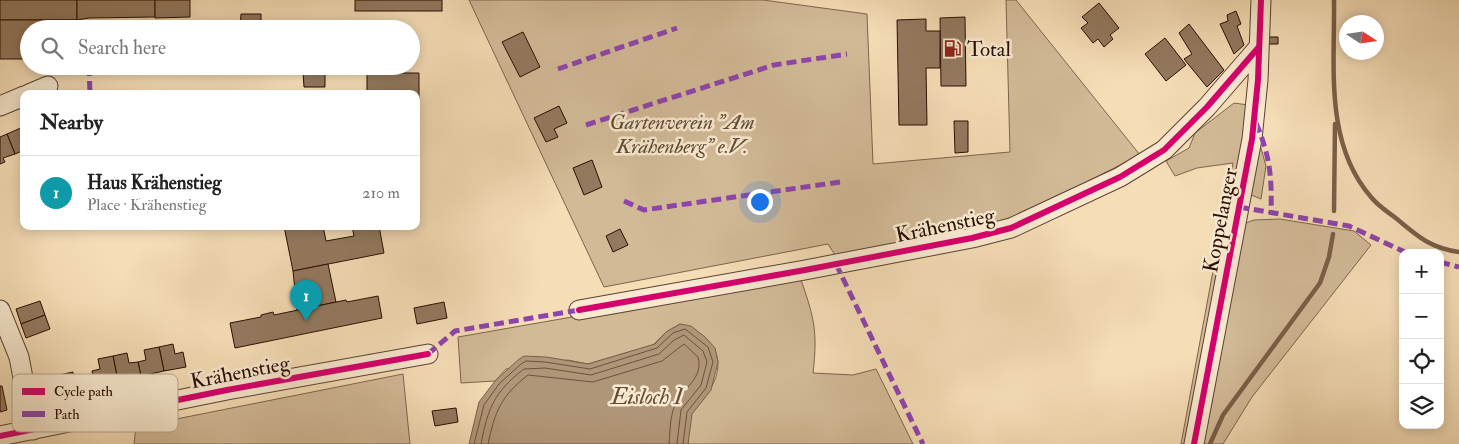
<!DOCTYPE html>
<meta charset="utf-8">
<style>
:root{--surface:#fff;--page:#f2f2f2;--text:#222;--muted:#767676;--line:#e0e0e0;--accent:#0f766e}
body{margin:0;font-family:"IM FELL Double Pica",serif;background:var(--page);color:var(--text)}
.controls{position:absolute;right:15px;bottom:15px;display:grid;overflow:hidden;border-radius:10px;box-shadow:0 2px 12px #0003}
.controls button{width:45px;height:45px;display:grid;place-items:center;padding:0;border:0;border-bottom:1px solid var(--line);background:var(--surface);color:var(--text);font:25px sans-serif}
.compass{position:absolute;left:1339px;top:15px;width:45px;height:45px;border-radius:50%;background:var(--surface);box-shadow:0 2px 12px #0003;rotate:102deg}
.you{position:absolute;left:759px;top:201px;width:18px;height:18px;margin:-12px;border:4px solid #fff;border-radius:50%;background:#1a73e8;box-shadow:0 0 0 8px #1a73e833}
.badge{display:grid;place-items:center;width:32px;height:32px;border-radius:50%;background:var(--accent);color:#fff;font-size:16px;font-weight:700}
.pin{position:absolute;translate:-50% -41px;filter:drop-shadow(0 1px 2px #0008)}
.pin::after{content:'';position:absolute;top:26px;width:18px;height:15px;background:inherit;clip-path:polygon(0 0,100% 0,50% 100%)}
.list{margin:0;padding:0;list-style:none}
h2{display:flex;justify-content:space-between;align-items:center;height:65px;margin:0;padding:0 20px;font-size:21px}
h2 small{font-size:16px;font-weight:400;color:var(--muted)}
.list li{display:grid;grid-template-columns:32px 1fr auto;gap:15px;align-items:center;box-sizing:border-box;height:75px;padding:0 20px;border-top:1px solid var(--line)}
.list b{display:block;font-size:19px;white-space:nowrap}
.list p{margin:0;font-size:16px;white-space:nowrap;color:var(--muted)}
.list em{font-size:16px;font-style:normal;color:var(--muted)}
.icon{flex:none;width:28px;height:28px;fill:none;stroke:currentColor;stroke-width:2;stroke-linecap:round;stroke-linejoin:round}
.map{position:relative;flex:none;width:1459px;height:444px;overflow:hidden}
.search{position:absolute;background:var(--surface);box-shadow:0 2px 12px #0003;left:20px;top:20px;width:400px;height:55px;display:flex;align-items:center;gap:12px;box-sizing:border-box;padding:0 18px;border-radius:28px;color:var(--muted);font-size:19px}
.panel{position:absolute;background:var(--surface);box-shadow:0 2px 12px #0003;left:20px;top:90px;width:400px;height:140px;border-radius:10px}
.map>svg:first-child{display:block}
.green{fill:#d2ba97;stroke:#7e644c}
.water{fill:#b09678;stroke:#7a5f48}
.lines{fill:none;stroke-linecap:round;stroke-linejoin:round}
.shore{stroke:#6c523c;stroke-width:1}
.stream{stroke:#7a5f48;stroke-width:4.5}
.building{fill:#93795f;stroke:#290d00}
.minor-casing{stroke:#5c412e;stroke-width:21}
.minor{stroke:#f8e9d0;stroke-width:19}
.quiet{stroke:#8e44ad;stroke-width:5;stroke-dasharray:10 5;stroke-linecap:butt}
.cycleway-casing{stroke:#f8e9d0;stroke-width:9}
.cycleway{stroke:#d6006c;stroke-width:6}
.labels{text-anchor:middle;stroke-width:5;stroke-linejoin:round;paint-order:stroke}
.poi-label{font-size:21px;fill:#290d00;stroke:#f8e9d0;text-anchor:start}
.park-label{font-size:21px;font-style:italic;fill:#644a35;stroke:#f8e9d0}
.street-label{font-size:21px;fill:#290d00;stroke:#f8e9d0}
.water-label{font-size:22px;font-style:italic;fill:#664b36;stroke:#f8e9d0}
.key{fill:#f8e9d0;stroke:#baa792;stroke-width:1}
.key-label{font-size:14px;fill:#290d00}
</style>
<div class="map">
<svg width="1459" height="444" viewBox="0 0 1459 444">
<rect width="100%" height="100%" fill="#f5ddb6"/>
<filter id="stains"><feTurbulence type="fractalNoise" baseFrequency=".004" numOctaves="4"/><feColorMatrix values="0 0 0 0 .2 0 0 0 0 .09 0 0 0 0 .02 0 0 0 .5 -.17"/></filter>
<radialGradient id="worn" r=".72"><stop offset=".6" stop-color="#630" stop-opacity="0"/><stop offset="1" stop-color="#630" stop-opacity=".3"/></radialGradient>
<g class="green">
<polygon points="469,0 763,0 867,14 873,164 1010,152 1006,0 1016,0 1140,155 1011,220 835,255 828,244 604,287"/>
<polygon points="1234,103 1248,105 1250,112 1189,444 1181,444 1233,163 1197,168 1175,176 1166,161 1189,148 1195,133"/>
<polygon points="1259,141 1266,166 1261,199 1249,194"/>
<polygon points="1280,219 1354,231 1371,245 1252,397 1223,444 1198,444 1243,224 1254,220"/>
<path d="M800 277C814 317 818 331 813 373L853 375 876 369 913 444H688C689 435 688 422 692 413 697 402 709 393 714 382 727 352 706 333 680 324L666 332 653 345 588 364 568 360 506 369 495 381 461 383 458 337Z"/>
<polygon points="403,374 410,444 134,444 136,427"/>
</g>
<polygon class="water" points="680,324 691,326 705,337 715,348 718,362 711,390 692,414 688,444 469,444 479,402 495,381 518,360 524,356 546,357 588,364 655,344 666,332"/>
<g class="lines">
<g class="shore">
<polyline points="474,444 484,405 499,384 521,364 526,361 545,362 590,369 657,348 673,333 685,329 708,347 713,362 706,388 687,412 683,444"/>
<path d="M481 444C488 408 494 392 524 369L545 368 591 375 659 354 674 340 684 335 703 351 707 362 701 385 681 410 677 444"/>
<path d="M488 444C495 411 501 396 528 375L593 382 662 361 684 344 698 357C704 378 683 388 675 405 670 416 670 432 669 444"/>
</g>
<g class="stream">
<path d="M1334 0C1335 66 1324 143 1371 197 1378 206 1388 212 1397 219 1418 237 1431 248 1459 252"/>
<polyline points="1334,211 1335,124"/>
<polyline points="1210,444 1223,415 1320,283 1329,257 1333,234"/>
</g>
</g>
<g class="building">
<rect x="0" y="0" width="77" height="20"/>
<polygon points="77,0 155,0 155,17 89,18 77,20"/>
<polygon points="155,0 190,0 190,17 155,18"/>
<rect x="355" y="0" width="87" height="11"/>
<polygon points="1099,3 1119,28 1110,35 1113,39 1104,47 1098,39 1093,43 1081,28 1088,23 1082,17"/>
<polygon points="1236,11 1241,24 1237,26 1244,45 1234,54 1220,24 1228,21 1227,15"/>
<polygon points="241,14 261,14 261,29 240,29"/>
<polygon points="965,17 966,86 941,86 940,18"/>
<polygon points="926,19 926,31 940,31 940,68 926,68 927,125 899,125 897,20"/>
<polygon points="0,20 77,20 77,29 29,29 29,59 0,59"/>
<polygon points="1189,24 1224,70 1207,87 1184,59 1192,54 1179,33"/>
<polygon points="523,32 540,67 520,77 502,42"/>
<polygon points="1269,37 1278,37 1278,44 1268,44"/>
<polygon points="1165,38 1186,65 1166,81 1145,54"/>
<polygon points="242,66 260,66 260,71 242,70"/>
<polygon points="296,66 317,66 317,72 325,72 325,87 304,87 303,72 296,72"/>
<polygon points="367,73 419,73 419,100 416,100 416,94 413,94 413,91 367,91"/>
<polygon points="559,106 567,123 554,129 558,137 546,142 534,118"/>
<polygon points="954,121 968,121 968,152 955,153"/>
<polygon points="23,127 24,150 15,154 7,134"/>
<polygon points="7,134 15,154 3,158 5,162 0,164 0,137"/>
<polygon points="592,160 602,187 584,195 573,168"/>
<polygon points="284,226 323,226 326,241 354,236 352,226 379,226 384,253 293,271"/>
<polygon points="620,229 628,245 613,252 606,236"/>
<polygon points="328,264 336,302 297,310 293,271"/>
<polygon points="378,296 382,318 235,348 230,323 261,317 261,315 273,312 274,315 346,300 347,302"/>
<polygon points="40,301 45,315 21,324 16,309"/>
<polygon points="444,302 447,318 417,324 414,308"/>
<polygon points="45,315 50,329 26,338 21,324"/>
<polygon points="173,344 175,354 183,352 186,367 164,371 159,347"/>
<polygon points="159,347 164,371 141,376 138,362 146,360 144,350"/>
<polygon points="127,353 129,363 138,362 141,376 118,381 113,356"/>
<polygon points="113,356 118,381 95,385 92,371 100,369 98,359"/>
<polygon points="73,372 78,396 64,399 59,375"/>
<polygon points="0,386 2,386 7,410 0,412"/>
<polygon points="456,408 458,422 435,426 432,411"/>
</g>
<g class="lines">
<defs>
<g id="minor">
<polyline points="29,94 48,86"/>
<polyline points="0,106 24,96"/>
<polyline points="0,310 19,357 33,430"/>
<polyline points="579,310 805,270 972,238 1011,228 1120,177 1164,150 1207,107 1258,48"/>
<polyline points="0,436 227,390 428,354"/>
<polyline points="1194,444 1252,139 1258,80 1261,0"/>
</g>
</defs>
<use href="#minor" class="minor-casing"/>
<use href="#minor" class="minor"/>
<g class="quiet">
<polyline points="89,66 90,94"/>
<polyline points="558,69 677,28"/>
<path d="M1256 123C1270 156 1272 177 1271 213"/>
<polyline points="586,125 774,65 847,54"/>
<polyline points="624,201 644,210 840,182"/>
<polyline points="1239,207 1349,226 1407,253"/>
<polyline points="1440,262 1459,267"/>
<polyline points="836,264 923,444"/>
<polyline points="428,354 455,331 579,310"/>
</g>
<defs>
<g id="cycleway">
<polyline points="579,310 805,270 972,238 1011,228 1120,177 1164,150 1207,107 1258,48"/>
<polyline points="0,436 227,390 428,354"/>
<polyline points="1194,444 1252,139 1258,80 1261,0"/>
</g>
</defs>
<use href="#cycleway" class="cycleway-casing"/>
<use href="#cycleway" class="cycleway"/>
</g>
<defs>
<symbol id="fuel-bare" viewBox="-9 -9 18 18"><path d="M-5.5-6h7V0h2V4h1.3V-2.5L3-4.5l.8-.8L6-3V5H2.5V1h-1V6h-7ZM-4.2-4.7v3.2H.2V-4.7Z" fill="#8f2418" stroke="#f8e9d0" stroke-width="2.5" paint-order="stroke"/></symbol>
</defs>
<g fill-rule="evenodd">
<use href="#fuel-bare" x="940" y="36" width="25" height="25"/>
</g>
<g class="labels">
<g class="poi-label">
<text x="967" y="56">Total</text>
</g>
<g class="park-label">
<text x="682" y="129">Gartenverein "Am<tspan x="682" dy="24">Krähenberg" e.V.</tspan></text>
</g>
<g class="street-label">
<text transform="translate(1220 220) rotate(-79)" y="7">Koppelanger</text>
<text transform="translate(945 225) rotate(-12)" y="7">Krähenstieg</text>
<text transform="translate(240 372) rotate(-11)" y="7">Krähenstieg</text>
</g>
<g class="water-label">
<text x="647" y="404">Eisloch I</text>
</g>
</g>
<rect x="12" y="374" width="166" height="58" rx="8" class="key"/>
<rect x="22" y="388" width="23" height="7" fill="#d6006c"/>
<rect x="22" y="411" width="23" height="6" fill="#8e44ad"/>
<g class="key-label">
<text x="54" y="396">Cycle path</text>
<text x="54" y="419">Path</text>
</g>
<rect width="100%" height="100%" filter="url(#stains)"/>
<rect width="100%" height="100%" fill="url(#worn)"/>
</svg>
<div class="controls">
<button>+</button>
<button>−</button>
<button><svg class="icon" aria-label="locate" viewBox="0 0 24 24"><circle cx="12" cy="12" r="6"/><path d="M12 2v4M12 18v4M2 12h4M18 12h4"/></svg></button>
<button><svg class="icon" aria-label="layers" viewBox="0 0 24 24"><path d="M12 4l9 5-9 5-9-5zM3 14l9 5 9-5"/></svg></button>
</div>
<svg class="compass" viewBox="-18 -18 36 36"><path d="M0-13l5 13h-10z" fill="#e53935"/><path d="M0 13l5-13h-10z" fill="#767676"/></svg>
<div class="you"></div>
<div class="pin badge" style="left:306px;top:321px;background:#0f9aa8">1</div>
<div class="search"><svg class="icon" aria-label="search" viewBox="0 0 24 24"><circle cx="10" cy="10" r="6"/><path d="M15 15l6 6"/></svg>Search here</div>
<section class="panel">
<h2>Nearby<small></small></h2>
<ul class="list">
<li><span class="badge" style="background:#0f9aa8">1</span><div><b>Haus Krähenstieg</b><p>Place · Krähenstieg</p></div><em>210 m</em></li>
</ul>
</section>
</div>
